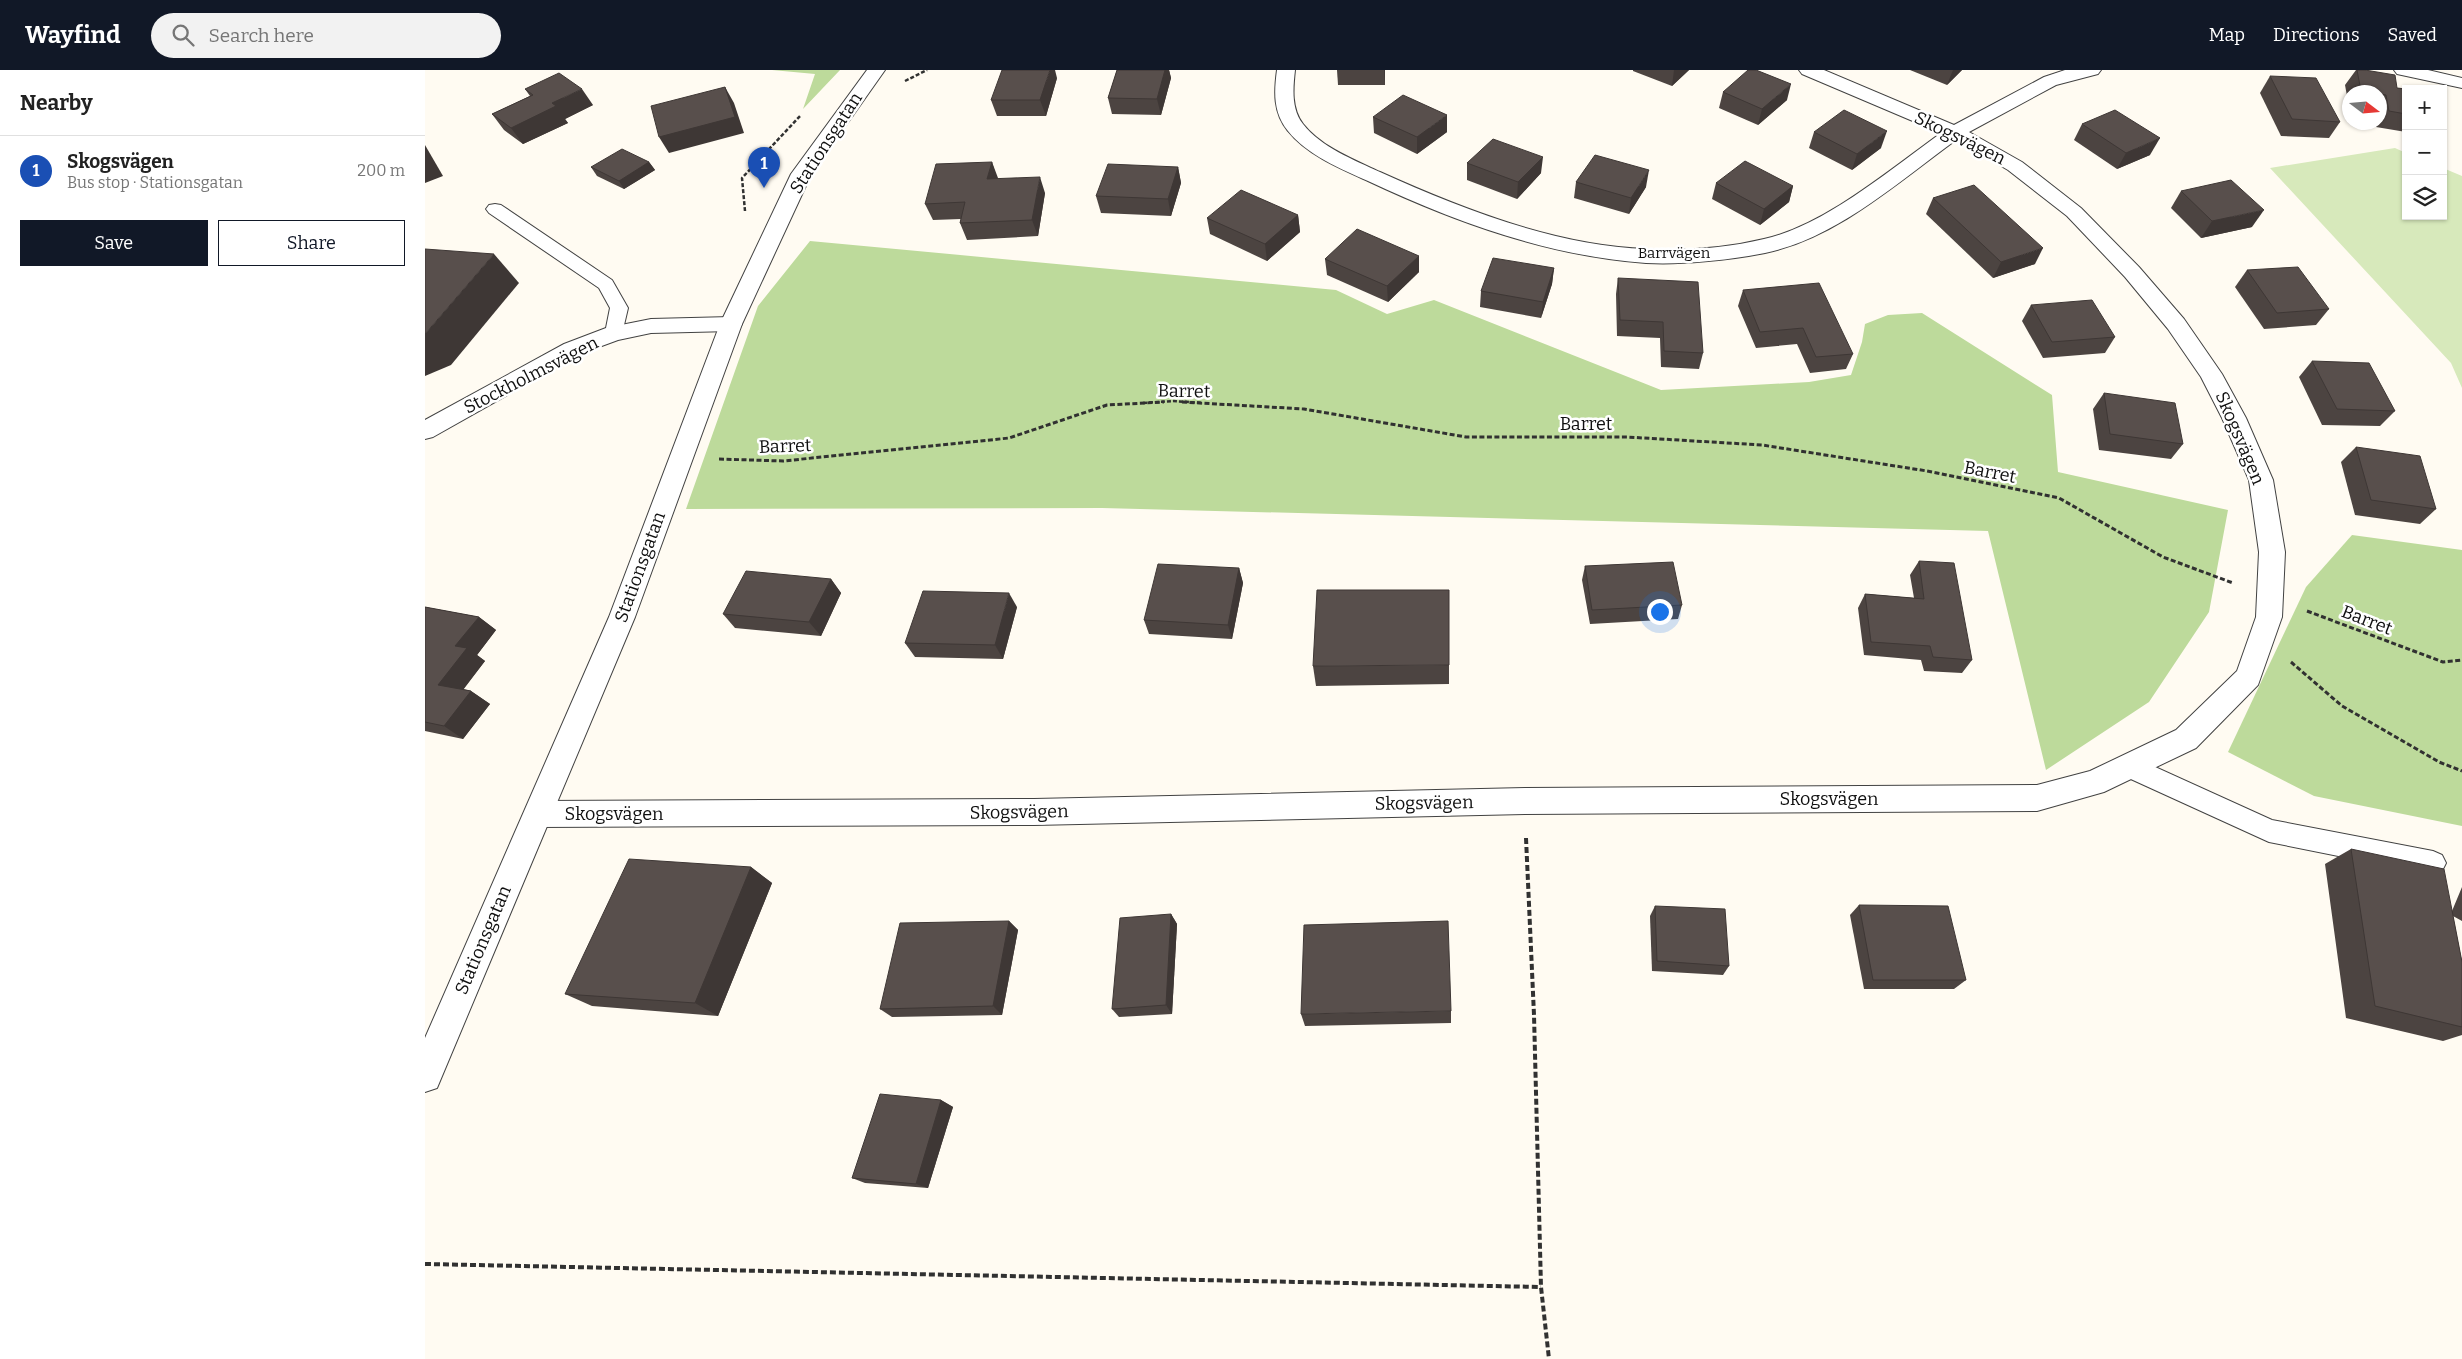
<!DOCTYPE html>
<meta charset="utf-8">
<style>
:root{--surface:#fff;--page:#f2f2f2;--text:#222;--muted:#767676;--line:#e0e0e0;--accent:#111827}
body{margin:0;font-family:Bitter,serif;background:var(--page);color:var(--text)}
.controls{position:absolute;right:15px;top:15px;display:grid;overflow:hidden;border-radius:0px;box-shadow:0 1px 4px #0004}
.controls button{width:45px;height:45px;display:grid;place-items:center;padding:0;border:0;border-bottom:1px solid var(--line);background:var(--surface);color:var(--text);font:25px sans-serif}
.compass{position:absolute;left:1917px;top:15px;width:45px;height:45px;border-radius:50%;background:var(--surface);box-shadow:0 1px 4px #0004;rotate:106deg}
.you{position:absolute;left:1234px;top:541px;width:18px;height:18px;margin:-12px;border:4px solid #fff;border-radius:50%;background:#1a73e8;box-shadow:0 0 0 8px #1a73e833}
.badge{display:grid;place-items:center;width:32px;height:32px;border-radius:50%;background:var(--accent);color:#fff;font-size:16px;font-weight:700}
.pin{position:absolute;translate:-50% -41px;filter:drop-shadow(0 1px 2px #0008)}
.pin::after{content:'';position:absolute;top:26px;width:18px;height:15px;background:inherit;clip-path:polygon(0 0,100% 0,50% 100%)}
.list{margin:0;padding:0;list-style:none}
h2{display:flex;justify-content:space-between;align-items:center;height:65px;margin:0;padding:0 20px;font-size:21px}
h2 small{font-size:16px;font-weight:400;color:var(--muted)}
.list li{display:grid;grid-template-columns:32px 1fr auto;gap:15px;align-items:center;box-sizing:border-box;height:70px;padding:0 20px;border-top:1px solid var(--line)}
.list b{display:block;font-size:19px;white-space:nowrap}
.list p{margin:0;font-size:16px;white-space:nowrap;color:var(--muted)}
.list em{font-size:16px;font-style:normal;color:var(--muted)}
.actions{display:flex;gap:10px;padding:15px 20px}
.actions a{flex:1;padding:11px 0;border:1px solid var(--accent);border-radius:0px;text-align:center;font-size:18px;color:var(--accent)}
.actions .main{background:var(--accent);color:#fff}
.icon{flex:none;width:28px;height:28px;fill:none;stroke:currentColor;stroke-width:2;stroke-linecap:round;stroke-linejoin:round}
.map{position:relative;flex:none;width:2037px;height:1289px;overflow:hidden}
header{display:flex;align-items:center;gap:30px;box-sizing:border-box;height:70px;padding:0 25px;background:var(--accent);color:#fff}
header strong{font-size:24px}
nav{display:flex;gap:28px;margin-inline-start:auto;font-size:18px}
.search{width:350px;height:45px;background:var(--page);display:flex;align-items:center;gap:12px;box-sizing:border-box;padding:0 18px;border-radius:28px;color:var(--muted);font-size:19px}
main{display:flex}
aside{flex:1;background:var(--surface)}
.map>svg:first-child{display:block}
.green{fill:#d7e9bb}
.forest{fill:#bdda9b}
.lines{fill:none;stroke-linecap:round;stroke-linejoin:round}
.service-casing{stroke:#424242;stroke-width:2}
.minor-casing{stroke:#424242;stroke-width:2}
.tertiary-casing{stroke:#424242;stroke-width:2}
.path-far2{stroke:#313131;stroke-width:2.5;stroke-dasharray:4 2;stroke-linecap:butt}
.path-far1{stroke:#313131;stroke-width:3;stroke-dasharray:5 2.5;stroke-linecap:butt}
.path{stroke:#313131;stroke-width:4;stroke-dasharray:6 3;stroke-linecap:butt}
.service{fill:#fff;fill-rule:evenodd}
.minor{fill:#fff;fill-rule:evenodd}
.tertiary{fill:#fff;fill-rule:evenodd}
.wall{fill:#4c4441}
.shaded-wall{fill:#3e3735}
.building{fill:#584f4c;stroke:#3e3735}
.labels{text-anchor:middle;stroke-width:5;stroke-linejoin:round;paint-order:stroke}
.far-street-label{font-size:15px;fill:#0f0f0f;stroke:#fff}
.street-label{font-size:18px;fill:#0f0f0f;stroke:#fff}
</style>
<header>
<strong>Wayfind</strong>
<div class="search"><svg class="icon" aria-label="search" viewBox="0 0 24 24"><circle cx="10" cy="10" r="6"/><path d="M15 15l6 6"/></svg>Search here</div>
<nav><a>Map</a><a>Directions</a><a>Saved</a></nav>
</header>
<main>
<aside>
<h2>Nearby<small></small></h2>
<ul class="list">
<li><span class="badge" style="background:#1a4fb4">1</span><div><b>Skogsvägen</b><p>Bus stop · Stationsgatan</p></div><em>200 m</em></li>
</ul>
<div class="actions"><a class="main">Save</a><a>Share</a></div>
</aside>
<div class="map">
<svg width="2037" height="1289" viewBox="0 0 2037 1289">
<rect width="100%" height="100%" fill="#fffbf2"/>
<polygon class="green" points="1970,78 1981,83 1981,146 2018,146 2018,98 2037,106 2037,318 2026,293 1845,98"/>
<g class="forest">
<polygon points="347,0 415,0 378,39 390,4"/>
<polygon points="385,171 911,220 962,244 1009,230 1236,320 1384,312 1426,305 1437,272 1440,254 1463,245 1497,243 1627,325 1633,402 1803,440 1784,542 1724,632 1621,700 1563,461 677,438 261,439 333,236"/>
<polygon points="1927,465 2037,480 2037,756 1889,726 1803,682 1881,517"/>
</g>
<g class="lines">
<defs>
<g id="service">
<polygon points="70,134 76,135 187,210 203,238 196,268 189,269 182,268 180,263 185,238 174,218 64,143 61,139 64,135"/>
<polygon points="1706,686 1847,750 2008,781 2017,785 2021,793 2017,801 2008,805 1844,772 1697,705 1694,697 1697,689"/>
</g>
<g id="minor">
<path d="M852 0H870C868 18 866 39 878 54 896 77 929 90 955 102 1037 139 1131 176 1222 179 1260 181 1302 178 1339 169 1399 156 1466 99 1516 63L1377 4 1374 0H1399L1529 55 1619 7 1640 0H1676L1673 4 1631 15 1544 62 1597 92 1656 138 1714 197 1759 249 1797 304 1821 348 1848 410 1860 482 1857 547 1833 615 1771 678 1679 722 1612 741 1100 744 609 755 113 757 103 753 99 744 103 735 113 731 609 729 1100 718 1612 715 1665 701 1751 660 1812 601 1831 547 1834 482 1824 410 1797 348 1776 307 1743 259 1700 207 1642 146 1583 100 1531 70C1473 112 1412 168 1340 183 1305 190 1256 195 1221 193 1124 186 1030 152 943 111 916 99 882 85 863 61 848 43 849 22 852 0Z"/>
<polygon points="1969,0 2003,0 2037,8 2037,18 1972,4"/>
<polygon points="306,247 314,249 317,254 314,259 306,261 226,263 193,270 155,284 8,367 0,369 0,350 139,274 181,258 226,249"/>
</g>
<polygon id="tertiary" points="442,0 460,0 386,105 317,254 210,547 12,1018 0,1022 0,968 184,547 295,254 366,104"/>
</defs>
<use href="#service" class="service-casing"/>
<use href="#minor" class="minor-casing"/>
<use href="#tertiary" class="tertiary-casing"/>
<g class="path-far2">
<polyline points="480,11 502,0"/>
<polyline points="320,141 317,108 376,45"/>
<polyline points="718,333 748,331 778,333"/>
</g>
<g class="path-far1">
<polyline points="757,332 879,339 1041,367 1202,367 1337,375 1502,401 1634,428 1738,487 1808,513"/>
<polyline points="294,389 358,391 584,368 682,335 739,332"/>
<polyline points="1882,541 2018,592 2037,590"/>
<polyline points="1866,592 1917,636 2014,692 2037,701"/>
</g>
<g class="path">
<polyline points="1101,768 1109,945 1116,1217 1124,1289"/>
<polyline points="0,1194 1116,1217"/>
</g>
<use href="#service" class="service"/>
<use href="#minor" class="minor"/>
<use href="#tertiary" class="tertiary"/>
</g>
<g class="wall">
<polygon points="692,0 744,0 746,8 736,45 687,44 683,28"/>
<polygon points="912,0 960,0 960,15 913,15"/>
<polygon points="1208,0 1264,0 1247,16 1208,1"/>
<polygon points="1485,0 1537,0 1522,15"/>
<polygon points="1931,0 1940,0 1972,18 1981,19 1981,62 1951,57 1951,52 1954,52 1954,22 1924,22 1924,37 1920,15"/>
<polygon points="1845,6 1915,52 1904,68 1856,66 1835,23"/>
<polygon points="632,8 621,46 572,46 566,30"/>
<polygon points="100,19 168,35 140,49 143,53 98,74 79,60 67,44 105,26"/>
<polygon points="1298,22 1362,30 1333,55 1294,38"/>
<polygon points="948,47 1022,62 992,84 949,63"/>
<polygon points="1657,54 1725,85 1692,99 1649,70"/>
<polygon points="1389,62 1456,78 1427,100 1384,78"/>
<polygon points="224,92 230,100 199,119 172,106 166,97"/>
<polygon points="567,92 572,109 620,123 613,166 542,170 535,153 536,149 508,150 500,134"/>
<polygon points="1042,93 1116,103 1092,129 1042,110"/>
<polygon points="753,97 756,113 746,146 676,143 671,126"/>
<polygon points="1151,112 1221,117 1204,144 1149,128"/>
<polygon points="1291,113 1368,116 1364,132 1335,155 1287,129"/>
<polygon points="1756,121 1827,157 1776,168 1746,138"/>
<polygon points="1508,128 1610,194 1568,208 1501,144"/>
<polygon points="873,145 875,162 842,191 785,164 782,148"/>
<polygon points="994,186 994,202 963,232 902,205 900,189"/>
<polygon points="1129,198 1127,214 1116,248 1055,237 1056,221"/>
<polygon points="1822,200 1904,239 1891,255 1839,259 1810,217"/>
<polygon points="1193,208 1278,283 1274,299 1236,297 1235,268 1192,266 1191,224"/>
<polygon points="1318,220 1428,284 1421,299 1385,303 1372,274 1331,278 1313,236"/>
<polygon points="1606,235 1690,267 1680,283 1618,288 1597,251"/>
<polygon points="1887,291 1970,341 1955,356 1897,355 1874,307"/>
<polygon points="1679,323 1758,374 1746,389 1674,380 1668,339"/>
<polygon points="1931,377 2011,439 1995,454 1930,445 1916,392"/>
<polygon points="1494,491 1547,590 1537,603 1499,601 1496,590 1439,585 1433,538 1440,524 1489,528 1485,505"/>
<polygon points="1160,496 1257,535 1253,549 1165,554 1157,510"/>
<polygon points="814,498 818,513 807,569 724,564 719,550"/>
<polygon points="406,509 416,523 396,566 310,558 298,544"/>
<polygon points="0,537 54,547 71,560 52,585 60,591 38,619 46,621 65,634 38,669 0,661"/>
<polygon points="592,537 578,589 490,587 480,573"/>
<polygon points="1024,595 1024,614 891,616 888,596"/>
<polygon points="1926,779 2027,841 2037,817 2037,851 2028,846 2037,892 2037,965 2018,971 1921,948 1900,794"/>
<polygon points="326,797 347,813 293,946 167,936 140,924"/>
<polygon points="1434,835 1541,910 1529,919 1439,919 1425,845"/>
<polygon points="1230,836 1304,896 1298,905 1227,901 1225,846"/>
<polygon points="746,844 752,854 747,944 694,947 687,939"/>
<polygon points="584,851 593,860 577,945 467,947 455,939"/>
<polygon points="1026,941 1026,953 880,956 876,944"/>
<polygon points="516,1030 528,1037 503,1118 440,1113 427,1108"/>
</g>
<g class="shaded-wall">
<polygon points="625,0 630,0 632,8 621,46 615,30"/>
<polygon points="740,0 744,0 746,8 736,45 732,29"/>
<polygon points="959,0 960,0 960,15"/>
<polygon points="1249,0 1264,0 1247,16"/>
<polygon points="1528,0 1537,0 1522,15"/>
<polygon points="1366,14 1362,30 1333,55 1337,39"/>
<polygon points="300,17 309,33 319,63 244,83 234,67"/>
<polygon points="157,19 168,35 140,49 143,53 98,74 86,58 127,33"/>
<polygon points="1022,45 1022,62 992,84 992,67"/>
<polygon points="1462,61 1456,78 1427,100 1432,84"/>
<polygon points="1735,68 1725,85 1692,99 1701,83"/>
<polygon points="0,75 18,106 0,113"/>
<polygon points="1118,87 1116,103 1092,129 1093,112"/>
<polygon points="224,92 230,100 199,119 194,111"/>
<polygon points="567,92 573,108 569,126 562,109"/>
<polygon points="753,97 756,113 746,146 743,129"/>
<polygon points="1224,100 1221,117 1204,144 1206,128"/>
<polygon points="615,107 620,123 613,166 607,150"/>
<polygon points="1368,116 1364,132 1335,155 1339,139"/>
<polygon points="1839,140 1827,157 1776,168 1787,151"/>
<polygon points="873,145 875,162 842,191 840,174"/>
<polygon points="1618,178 1610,194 1568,208 1576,192"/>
<polygon points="69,184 94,213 26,295 0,306 0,264"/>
<polygon points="994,186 994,202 963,232 962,216"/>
<polygon points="1129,198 1127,214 1116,248 1118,232"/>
<polygon points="814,498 818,513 807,569 803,555"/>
<polygon points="406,509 416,523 396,566 384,552"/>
<polygon points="584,523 592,537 578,589 570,575"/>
<polygon points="54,547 71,560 52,585 60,591 32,628 13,615 30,576"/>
<polygon points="46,621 65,634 38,669 19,656"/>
<polygon points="326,797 347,813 293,946 270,933"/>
<polygon points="746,844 752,854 747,944 741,935"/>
<polygon points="584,851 593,860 577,945 568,936"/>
<polygon points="516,1030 528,1037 503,1118 491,1114"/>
</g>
<g class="building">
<polygon points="577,0 625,0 615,30 566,30"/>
<polygon points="692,0 740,0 732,29 683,28"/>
<polygon points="1323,0 1331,0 1366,14 1337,39 1298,22"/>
<polygon points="1932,0 1940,0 1970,5 1972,18 1981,19 1981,44 1964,41 1961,25 1954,24 1954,22 1946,22 1936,21"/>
<polygon points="134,3 157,19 127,33 131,36 86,58 67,44 108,25 100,19"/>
<polygon points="1845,6 1891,8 1915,52 1867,49"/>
<polygon points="300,17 310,47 234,67 226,36"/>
<polygon points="978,25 1022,45 992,67 948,47"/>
<polygon points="1419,40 1462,61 1432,84 1389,62"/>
<polygon points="1690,40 1735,68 1701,83 1657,54"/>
<polygon points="1068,69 1118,87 1093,112 1042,93"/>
<polygon points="197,79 224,92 194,111 166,97"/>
<polygon points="1170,85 1224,100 1206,128 1151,112"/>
<polygon points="1320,91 1368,116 1339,139 1291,113"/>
<polygon points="567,92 562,109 615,107 607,150 535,153 540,132 500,134 511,94"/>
<polygon points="683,94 753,97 743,129 671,126"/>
<polygon points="1806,110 1839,140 1787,151 1756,121"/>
<polygon points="1549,115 1618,178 1576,192 1508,128"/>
<polygon points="816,120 873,145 840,174 782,148"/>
<polygon points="932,159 994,186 962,216 900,189"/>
<polygon points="0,179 69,184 0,264"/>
<polygon points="1068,188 1129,198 1118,232 1056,221"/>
<polygon points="1873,197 1904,239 1852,243 1822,200"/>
<polygon points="1193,208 1273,212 1278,283 1239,281 1238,252 1195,250"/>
<polygon points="1394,213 1428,284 1391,287 1378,258 1335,262 1318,220"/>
<polygon points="1667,230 1690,267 1627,272 1606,235"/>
<polygon points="1887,291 1944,293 1970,341 1912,339"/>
<polygon points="1679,323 1750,333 1758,374 1685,364"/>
<polygon points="1931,377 1995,386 2011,439 1946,430"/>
<polygon points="1494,491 1529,493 1547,590 1508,587 1505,576 1446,572 1440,524 1499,529"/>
<polygon points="1248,492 1257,535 1167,540 1160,496"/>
<polygon points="733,494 814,498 803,555 719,550"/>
<polygon points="321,501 406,509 384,552 298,544"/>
<polygon points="892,520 1024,520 1024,595 888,596"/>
<polygon points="498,521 584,523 570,575 480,573"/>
<polygon points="0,537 54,547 30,576 42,578 13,615 46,621 19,656 0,652"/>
<polygon points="1926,779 2019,799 2037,892 2037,957 1950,936"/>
<polygon points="204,789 326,797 270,933 140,924"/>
<polygon points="1434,835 1523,836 1541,910 1448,910"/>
<polygon points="1230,836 1300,839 1304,896 1232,891"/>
<polygon points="746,844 741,935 687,939 695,848"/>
<polygon points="584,851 568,936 455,939 475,853"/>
<polygon points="1023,851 1026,941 876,944 879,855"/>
<polygon points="455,1024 516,1030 491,1114 427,1108"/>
</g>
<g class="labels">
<g class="far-street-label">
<text x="1249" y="188">Barrvägen</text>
</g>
<g class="street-label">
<text transform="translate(1535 68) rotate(26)" y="6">Skogsvägen</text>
<text transform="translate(401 73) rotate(-57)" y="6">Stationsgatan</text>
<text transform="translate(106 305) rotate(-27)" y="6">Stockholmsvägen</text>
<text transform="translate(759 321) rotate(1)" y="6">Barret</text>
<text x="1161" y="360">Barret</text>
<text transform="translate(1815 368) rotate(67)" y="6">Skogsvägen</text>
<text transform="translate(360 376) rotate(-2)" y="6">Barret</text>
<text transform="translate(1565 402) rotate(11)" y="6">Barret</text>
<text transform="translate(215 497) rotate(-70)" y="6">Stationsgatan</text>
<text transform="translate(1942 550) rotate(21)" y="6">Barret</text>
<text x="1404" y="735">Skogsvägen</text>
<text transform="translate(999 733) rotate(-1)" y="6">Skogsvägen</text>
<text transform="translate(594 742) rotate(-1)" y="6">Skogsvägen</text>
<text x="189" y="750">Skogsvägen</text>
<text transform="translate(58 870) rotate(-67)" y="6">Stationsgatan</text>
</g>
</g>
</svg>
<div class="controls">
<button>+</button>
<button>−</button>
<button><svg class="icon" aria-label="layers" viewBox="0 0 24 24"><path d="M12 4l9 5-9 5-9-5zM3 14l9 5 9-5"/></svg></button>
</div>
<svg class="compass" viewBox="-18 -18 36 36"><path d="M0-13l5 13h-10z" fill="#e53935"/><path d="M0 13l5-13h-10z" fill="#767676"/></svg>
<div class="you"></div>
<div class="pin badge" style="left:339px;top:118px;background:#1a4fb4">1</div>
</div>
</main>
